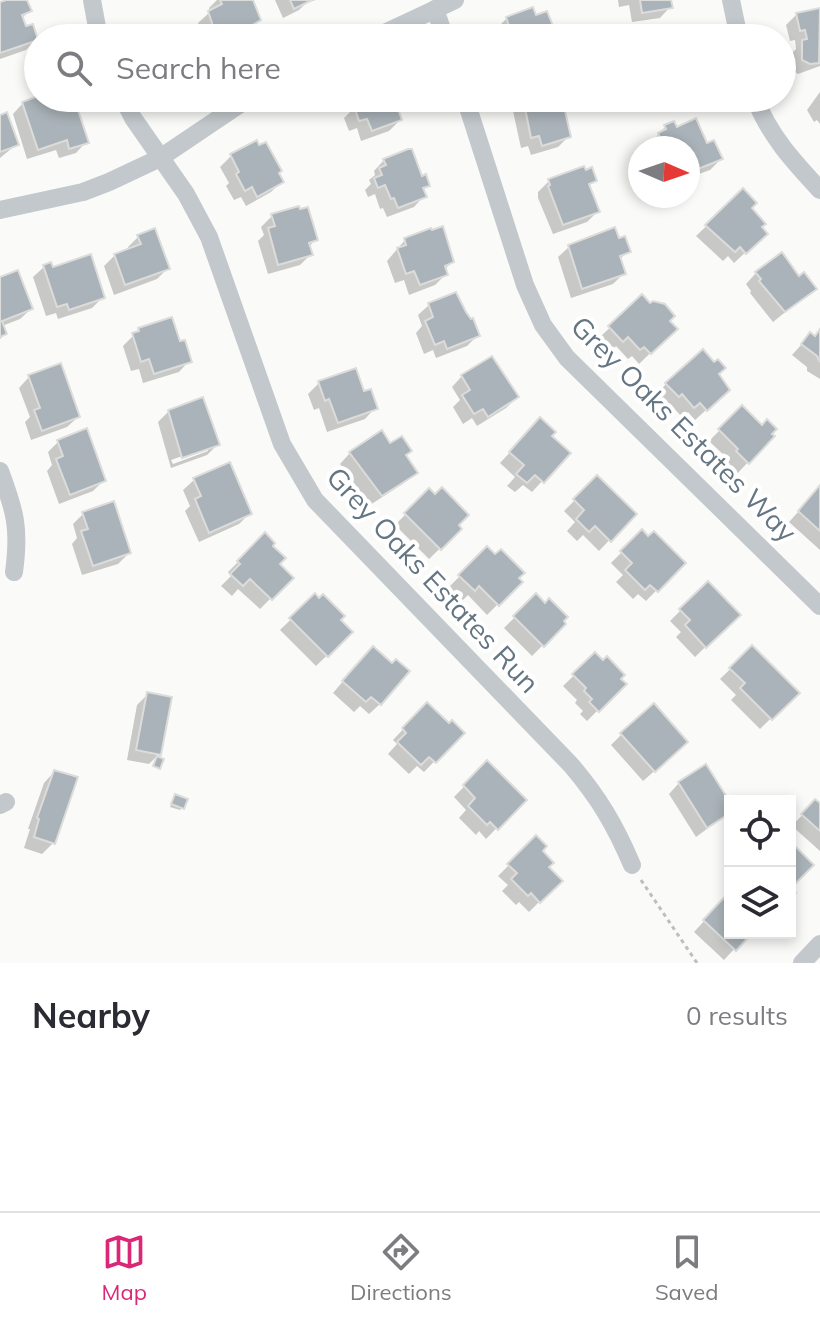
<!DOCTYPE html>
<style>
:root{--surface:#fff;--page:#f7f7f7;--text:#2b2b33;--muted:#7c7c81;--line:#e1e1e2;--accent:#db2777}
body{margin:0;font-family:Mulish,sans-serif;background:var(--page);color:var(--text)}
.controls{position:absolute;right:24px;bottom:24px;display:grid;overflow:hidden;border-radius:0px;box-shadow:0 4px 12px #0003}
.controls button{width:72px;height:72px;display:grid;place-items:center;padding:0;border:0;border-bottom:2px solid var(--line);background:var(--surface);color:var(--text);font:40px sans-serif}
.compass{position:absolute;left:628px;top:136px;width:72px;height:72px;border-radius:50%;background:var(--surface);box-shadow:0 4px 12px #0003;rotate:92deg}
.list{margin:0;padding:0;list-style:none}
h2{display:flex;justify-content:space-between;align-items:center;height:104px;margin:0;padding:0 32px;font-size:34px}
h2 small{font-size:26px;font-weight:400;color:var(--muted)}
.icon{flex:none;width:44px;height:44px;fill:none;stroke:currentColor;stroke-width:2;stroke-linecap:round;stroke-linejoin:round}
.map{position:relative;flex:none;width:820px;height:963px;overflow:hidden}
.search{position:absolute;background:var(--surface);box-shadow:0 4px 12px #0003;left:24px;right:24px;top:24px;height:88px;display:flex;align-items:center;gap:20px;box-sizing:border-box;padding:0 28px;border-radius:44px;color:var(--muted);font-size:30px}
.sheet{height:248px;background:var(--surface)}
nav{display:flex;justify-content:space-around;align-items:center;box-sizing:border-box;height:112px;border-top:2px solid var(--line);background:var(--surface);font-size:22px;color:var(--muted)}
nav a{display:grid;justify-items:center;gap:4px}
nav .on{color:var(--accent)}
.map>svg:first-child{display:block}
.shadow{fill:#0003;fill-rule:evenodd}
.building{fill:#aab3b9;stroke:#dcdcda;stroke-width:2}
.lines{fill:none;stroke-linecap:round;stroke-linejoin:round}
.path{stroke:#bbbfc2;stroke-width:3;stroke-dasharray:4 4;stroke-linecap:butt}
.minor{stroke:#c3c8cc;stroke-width:18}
.labels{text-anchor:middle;stroke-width:8;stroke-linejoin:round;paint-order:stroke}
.street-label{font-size:28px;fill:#657683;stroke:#fff}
</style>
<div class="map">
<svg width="820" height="963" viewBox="0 0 820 963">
<rect width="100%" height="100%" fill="#fafaf8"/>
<g class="shadow">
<polygon points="12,0 25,0 29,11 21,19 24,29 36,39 26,50 0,59 0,4"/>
<polygon points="217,0 250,0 259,20 248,30 234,38 204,38 198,23 210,12 209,8"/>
<polygon points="275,0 316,0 307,2 299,10 283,18"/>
<polygon points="618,0 668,0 670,7 660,18 632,22 629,5 619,7"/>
<polygon points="820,10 820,66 798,74 792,70 792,53 796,49 795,40 790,41 786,25 797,14"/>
<polygon points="507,18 535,18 552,31 546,37 551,38 497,38 499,36 496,29"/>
<polygon points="820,92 820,124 817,120 814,122 807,110"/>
<polygon points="349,98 392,98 390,104 400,120 389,131 361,141 357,128 349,131 344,118 350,112 346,101"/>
<polygon points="531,98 560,98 569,136 558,147 531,155 528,146 521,148 513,111 524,100"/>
<polygon points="23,103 86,142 76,153 59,158 56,150 27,159 13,114"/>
<polygon points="0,117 17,144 0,158"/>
<polygon points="665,127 676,129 706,146 721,159 710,170 688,178 688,148 650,148 649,145"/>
<polygon points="231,156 277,173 281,182 271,192 246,206 241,197 234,200 226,186 229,183 220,167"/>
<polygon points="384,160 421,178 428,185 422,191 424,196 414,207 387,217 383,208 380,209 375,194 368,197 365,190 371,184 369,180 375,175 374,171"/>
<polygon points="595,180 588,187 598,211 587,222 553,234 538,198 538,192 549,181"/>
<polygon points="743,191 749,208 765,234 734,263 728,256 723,261 696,236"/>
<polygon points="272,216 315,240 309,247 311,254 300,265 268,274 258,241 264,235 261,227"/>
<polygon points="139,236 168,268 157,279 114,295 104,266 115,255 129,250 128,247"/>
<polygon points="405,240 452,262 444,270 446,274 435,285 409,295 404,280 395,283 387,261"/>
<polygon points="569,247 628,251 619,260 624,273 613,284 571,298 558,257"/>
<polygon points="44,267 52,269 103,297 92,308 58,319 56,313 46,316 33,277"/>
<polygon points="756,273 798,279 814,289 773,322 750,293 751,291 746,284"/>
<polygon points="0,279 31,309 20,319 2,326 5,334 0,339"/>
<polygon points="642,297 675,329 639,364 632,356 628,359 616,346 611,351 599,338"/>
<polygon points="429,305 478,335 467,346 436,358 433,350 424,354 416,333 422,326 418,315"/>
<polygon points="139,330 178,344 189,361 179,372 143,383 139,369 131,371 123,346"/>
<polygon points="820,331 820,379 807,371 807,367 792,355 810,335 814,337"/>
<polygon points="717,374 717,400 695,420 688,412 682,417 670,404 667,406 656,395 666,384"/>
<polygon points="462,376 517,397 506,408 477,426 472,418 463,424 453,407 460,400 452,387"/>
<polygon points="29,377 78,417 67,427 31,440 25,422 30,417 19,388"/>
<polygon points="319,383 363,394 375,408 365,419 327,432 319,408 314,410 308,394"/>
<polygon points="742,408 772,436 737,474 726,463 729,460 709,441"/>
<path d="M169 411 218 444 207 455 171 468 158 422ZM208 447V451L173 464 171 460Z"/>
<polygon points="530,431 549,436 568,453 532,492 523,485 515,492 507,486 515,477 500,463"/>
<polygon points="58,442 104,480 93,491 59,504 47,471 52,465 48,452"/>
<polygon points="390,446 404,456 415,473 404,483 370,505 340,464 350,453"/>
<polygon points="597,478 634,514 599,551 583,535 577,541 567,531 575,522 564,511"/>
<polygon points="194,480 249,514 239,524 199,542 185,511 190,506 183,490"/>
<polygon points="820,488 820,550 789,522"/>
<polygon points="429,491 460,529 429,559 395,525"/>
<polygon points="83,514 129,553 118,564 82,575 72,544 77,538 73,524"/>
<polygon points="642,532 683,563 646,601 638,594 633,599 616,582 623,575 611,563"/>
<polygon points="265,535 277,564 291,578 260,609 238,589 232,596 221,586 231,576 228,572"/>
<polygon points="487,549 520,582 487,615 468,595 463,600 449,587"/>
<polygon points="708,583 738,615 695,657 676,637 681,632 670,621"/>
<polygon points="315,596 351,632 316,666 280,630"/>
<polygon points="536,596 564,624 532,656 504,628"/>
<polygon points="752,648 797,693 760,729 731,700 736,695 720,679"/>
<polygon points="595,655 624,684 587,721 580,714 583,711 575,703 577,700 563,686"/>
<polygon points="362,659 380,704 369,714 360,706 354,712 333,693"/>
<polygon points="148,694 159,754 149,764 127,760 137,705"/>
<polygon points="427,704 449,726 462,733 424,772 417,766 409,774 388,754 397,744 393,740"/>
<polygon points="622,734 675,753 643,781 611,745"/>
<polygon points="487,763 524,800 486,839 479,831 476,835 459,818 466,810 454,797"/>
<polygon points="54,772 53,843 42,854 24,848 30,829 28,829 44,783"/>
<polygon points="679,783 730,806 730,812 696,837 669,794"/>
<polygon points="175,797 183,807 180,810 170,807"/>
<polygon points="820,805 820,851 792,826 805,812"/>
<polygon points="536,838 546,867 560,881 529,912 519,902 516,905 502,891 508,885 498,876"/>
<polygon points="730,893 730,933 749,933 724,960 694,932"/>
</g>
<g class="building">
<polygon points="6,0 27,0 32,11 22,15 26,26 33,24 38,40 0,53 0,2"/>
<polygon points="220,0 253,0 261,20 231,38 217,38 208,11 222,4"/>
<polygon points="290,0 312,0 294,9"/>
<polygon points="640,0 671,0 673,8 642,13"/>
<polygon points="533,7 536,15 547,11 555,31 544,35 552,34 554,38 506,38 503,29 509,26 506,17"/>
<polygon points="820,8 819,63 810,64 802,60 802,40 807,39 805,30 800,31 796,13"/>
<polygon points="181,26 187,38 156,38"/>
<polygon points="151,28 156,38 143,38 141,33"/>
<polygon points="682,31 683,38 650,38 650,36"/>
<polygon points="38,96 74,98 89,143 69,149 67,140 38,150 22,102"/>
<polygon points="359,98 393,98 392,105 396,104 402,120 372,131 367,119 359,121 354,106 361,103"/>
<polygon points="523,98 562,98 571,137 542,146 539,136 531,138"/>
<polygon points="7,112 19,145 0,152 0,115"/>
<polygon points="696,118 707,143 714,140 723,159 688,173 688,148 665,148 658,133 666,129 664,125 674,121 677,127"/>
<polygon points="257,140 259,145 266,142 282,171 279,173 284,182 257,197 252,187 245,191 236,174 239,172 230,154"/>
<polygon points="408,149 412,149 422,176 426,174 430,186 423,188 427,197 398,208 394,198 391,199 385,185 378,188 374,178 382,175 379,168 386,165 383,159"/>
<polygon points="584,166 586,170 592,167 597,181 589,184 600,212 563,225 548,186 550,185 548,179"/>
<polygon points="743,188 757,203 752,208 766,224 762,227 768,234 746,254 740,247 735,252 705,225"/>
<polygon points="299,206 300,209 308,207 318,240 309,243 313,255 278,265 268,228 275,226 271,214"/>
<polygon points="443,226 454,262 445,266 448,275 420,285 414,271 406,274 397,248 406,245 404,238 431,228 432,230"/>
<polygon points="615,227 619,238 625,236 631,252 620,256 626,274 582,289 568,245"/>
<polygon points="155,228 170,269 125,285 114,254 141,244 137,235"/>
<polygon points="782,252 799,276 804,272 817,289 785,312 759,281 761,279 755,272"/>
<polygon points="91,254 105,298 69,310 67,304 57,307 43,265 51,262 53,267"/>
<polygon points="18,270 33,309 2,321 7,334 0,337 0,277"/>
<polygon points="456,292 466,312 471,319 473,318 480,336 447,349 444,341 435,345 425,321 433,317 428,303"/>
<polygon points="642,294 650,303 653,301 665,304 675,316 670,321 678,329 651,354 644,347 640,350 628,337 623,342 608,326"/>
<polygon points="172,317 180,341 185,340 192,362 154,374 149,359 141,362 132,333 139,331 138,328"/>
<polygon points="820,329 820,362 817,356 801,344 810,332 815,336"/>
<polygon points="703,349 714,362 718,359 726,368 719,374 730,390 707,411 700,403 694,408 682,394 679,397 665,383"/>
<polygon points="492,356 519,397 488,417 483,409 474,414 462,395 470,390 461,375"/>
<polygon points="61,363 80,417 42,431 34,410 40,408 28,375"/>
<polygon points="356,368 364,391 371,389 378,409 338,423 329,399 325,401 318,381"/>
<polygon points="203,397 220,445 182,458 168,410"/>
<polygon points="742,405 762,425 767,419 777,429 772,434 775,436 749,464 736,451 738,449 718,429"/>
<polygon points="540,417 556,432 552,436 571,453 544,483 535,475 527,483 516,474 524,465 509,452"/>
<polygon points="87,428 106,481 70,495 56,459 63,456 57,440"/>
<polygon points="382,430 390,443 402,436 412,451 406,455 418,473 382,496 349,452"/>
<polygon points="230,462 252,514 209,533 195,499 201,496 193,478"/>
<polygon points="597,475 637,514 611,542 595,526 589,532 576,519 584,510 573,499"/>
<polygon points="820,485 820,531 798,511"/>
<polygon points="442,487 469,515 459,525 462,529 441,550 404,513 429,488 435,494"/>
<polygon points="114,501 131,553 93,566 81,531 88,529 82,512"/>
<polygon points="642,529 648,536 654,531 686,563 658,592 650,585 645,590 625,570 632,563 620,551"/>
<polygon points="265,532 275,543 273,546 286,558 280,564 294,578 272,600 250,579 243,586 230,574 240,564 237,561"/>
<polygon points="487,546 495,554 501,549 525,573 519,578 523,582 499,606 479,586 475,591 458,575"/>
<polygon points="708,581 741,615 706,648 685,625 690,620 679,609"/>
<polygon points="315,593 319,598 323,594 345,616 341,620 353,632 328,657 289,618"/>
<polygon points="536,593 545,603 549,598 568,617 564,621 566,624 544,647 513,616"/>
<polygon points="752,645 800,693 772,720 740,688 745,683 729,668"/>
<polygon points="373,646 392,663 396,659 410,671 381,705 371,697 366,702 342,681"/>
<polygon points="595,652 603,660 607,656 625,675 621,679 627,684 599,712 589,702 592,699 584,691 586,688 572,674"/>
<polygon points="147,692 172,697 161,755 136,750"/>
<polygon points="427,702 449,723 452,720 465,733 436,763 429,757 421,765 397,742 406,733 402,728"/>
<polygon points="654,703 688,742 655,772 620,733"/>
<polygon points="157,756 164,759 160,769 153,766"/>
<polygon points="487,760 527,800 498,830 490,822 487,825 468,806 475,798 463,785"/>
<polygon points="706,764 730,802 730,813 707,828 678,782"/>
<polygon points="54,770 78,777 55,844 34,837 39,819 37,818"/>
<polygon points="175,794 188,799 184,809 171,804"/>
<polygon points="815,799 820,803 820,831 801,814"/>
<polygon points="536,835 547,846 543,851 554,863 549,867 563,881 540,903 531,893 528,896 511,879 517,873 507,864"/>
<polygon points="790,841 814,865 791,888 796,893 790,898"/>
<polygon points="730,891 730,933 752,933 736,951 703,920"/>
</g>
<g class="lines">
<polyline class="path" points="641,880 697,963"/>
<g class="minor">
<polyline points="92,0 99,38"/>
<polyline points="731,0 739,38"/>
<polyline points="435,9 445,38"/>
<polyline points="374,38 455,0"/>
<path d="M123 98 133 118 186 194 209 237 282 444 315 500 571 765C599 798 615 825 632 865"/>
<polyline points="465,98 525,285 543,325 567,358 820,606"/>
<path d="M755 98C769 135 793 161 820 190"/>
<polyline points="0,210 83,192 109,182 160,158 249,98"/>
<path d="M0 471C15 511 20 528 14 572"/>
<polyline points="0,805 6,802"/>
<polyline points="802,963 820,944"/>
</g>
</g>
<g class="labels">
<g class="street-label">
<text transform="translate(684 429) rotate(45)" y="10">Grey Oaks Estates Way</text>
<text transform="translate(433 580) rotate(47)" y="10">Grey Oaks Estates Run</text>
</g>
</g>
</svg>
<div class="controls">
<button><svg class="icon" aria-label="locate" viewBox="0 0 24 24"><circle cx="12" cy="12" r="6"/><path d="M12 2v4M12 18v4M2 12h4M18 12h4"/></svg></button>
<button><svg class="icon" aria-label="layers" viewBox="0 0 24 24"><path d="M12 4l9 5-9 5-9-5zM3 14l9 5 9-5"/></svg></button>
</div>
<svg class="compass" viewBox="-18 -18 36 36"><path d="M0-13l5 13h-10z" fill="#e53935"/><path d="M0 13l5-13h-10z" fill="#7c7c81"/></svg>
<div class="search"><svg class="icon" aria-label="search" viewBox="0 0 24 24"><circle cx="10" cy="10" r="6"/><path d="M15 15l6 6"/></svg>Search here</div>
</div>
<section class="sheet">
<h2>Nearby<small>0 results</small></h2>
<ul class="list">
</ul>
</section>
<nav>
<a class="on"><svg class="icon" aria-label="map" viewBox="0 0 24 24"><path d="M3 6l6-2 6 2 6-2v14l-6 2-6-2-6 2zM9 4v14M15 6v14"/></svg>Map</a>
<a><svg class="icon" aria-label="directions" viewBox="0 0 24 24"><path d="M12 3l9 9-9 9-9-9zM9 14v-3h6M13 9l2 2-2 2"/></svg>Directions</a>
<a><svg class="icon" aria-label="saved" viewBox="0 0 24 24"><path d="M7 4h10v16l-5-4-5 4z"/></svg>Saved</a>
</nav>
